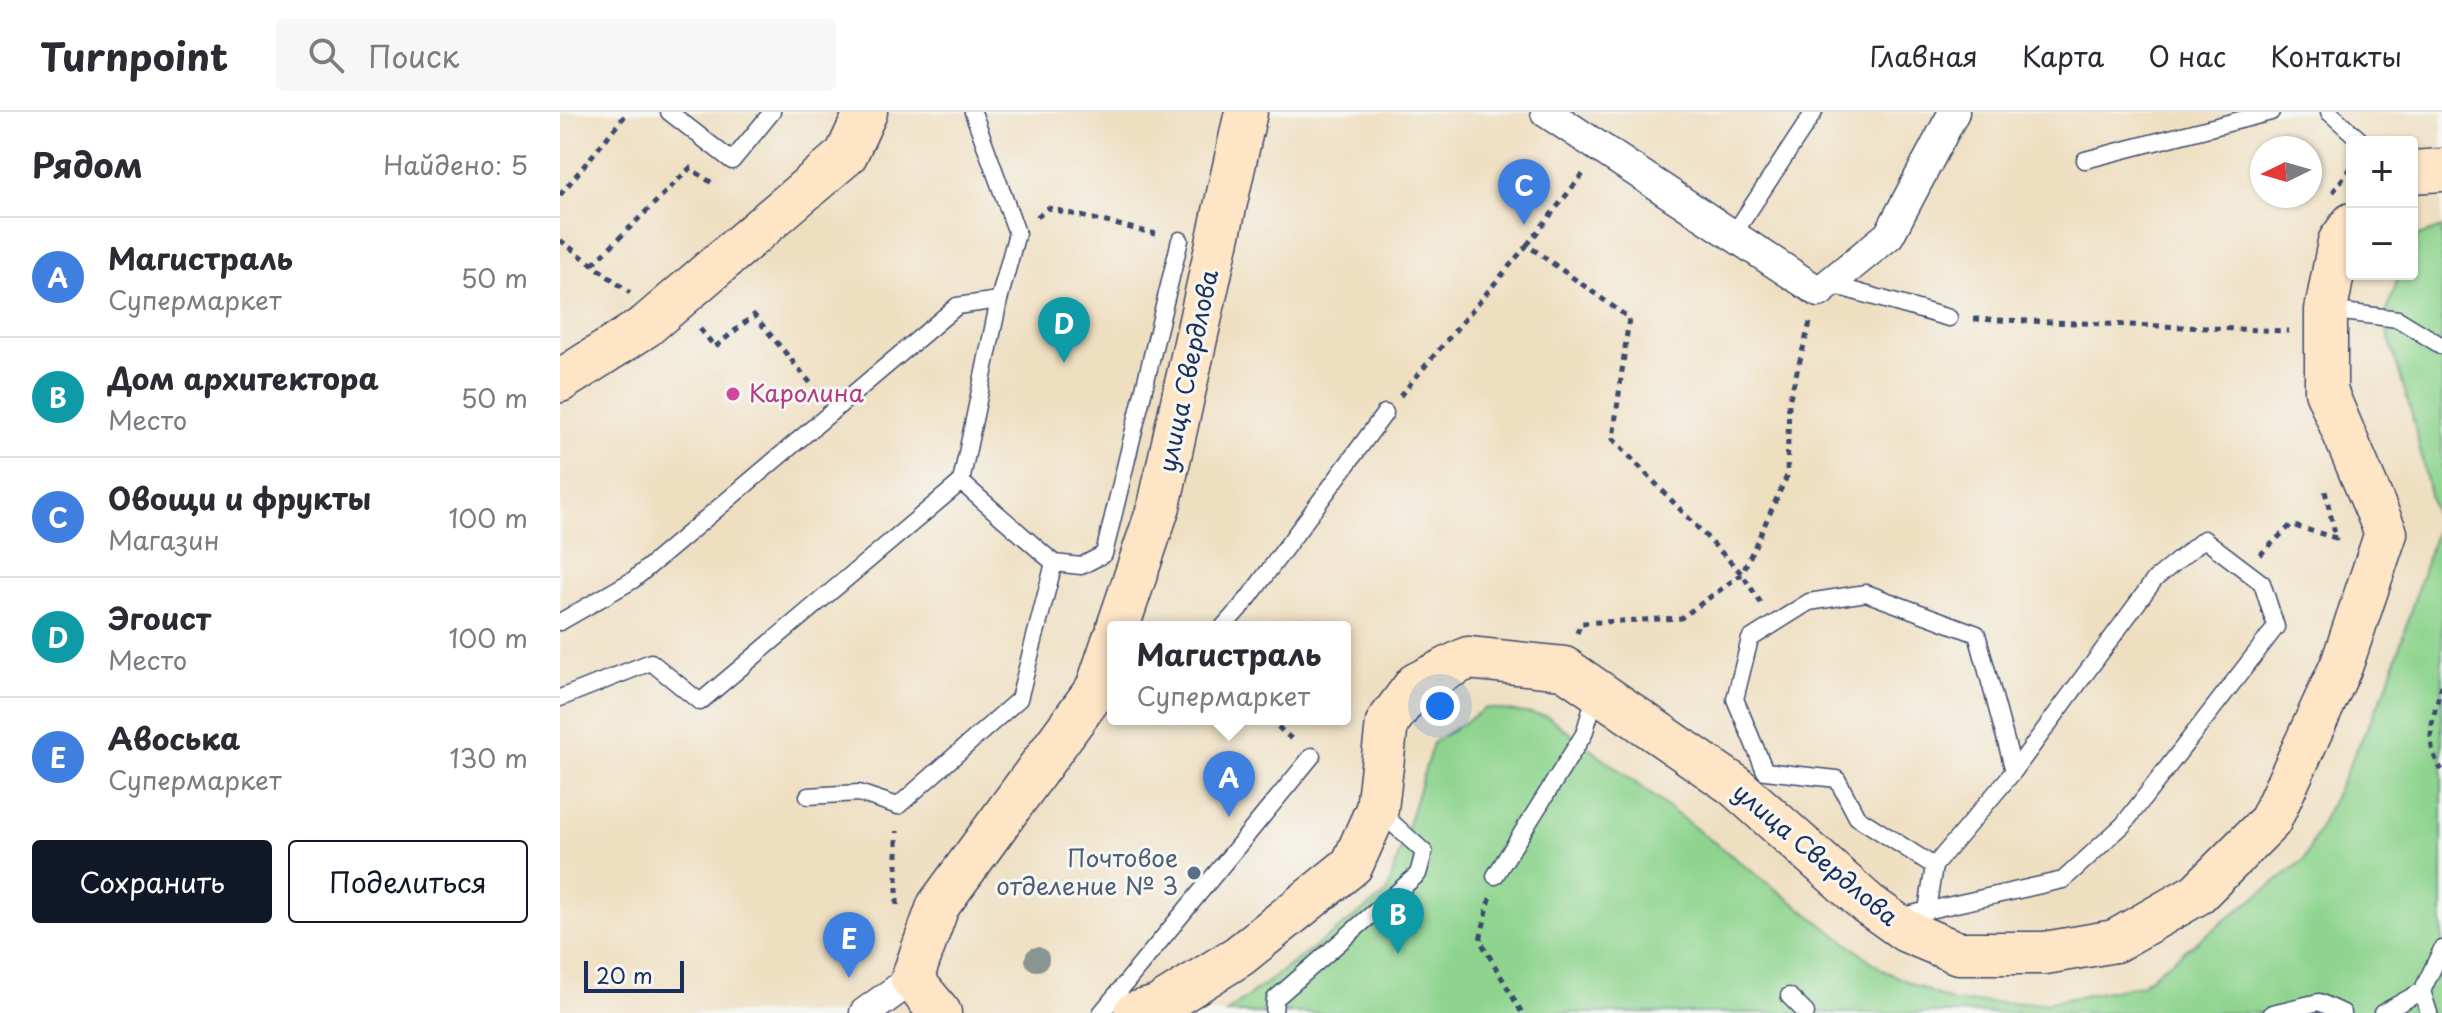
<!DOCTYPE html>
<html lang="ru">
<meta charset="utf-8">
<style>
:root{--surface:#fff;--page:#f7f7f7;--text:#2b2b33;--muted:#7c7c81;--line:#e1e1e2;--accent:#111827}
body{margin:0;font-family:"Playpen Sans",sans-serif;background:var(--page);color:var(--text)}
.controls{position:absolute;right:24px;top:24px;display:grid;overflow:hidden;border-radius:8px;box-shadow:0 2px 6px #0004}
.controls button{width:72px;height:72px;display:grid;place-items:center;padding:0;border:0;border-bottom:2px solid var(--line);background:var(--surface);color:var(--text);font:40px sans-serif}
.compass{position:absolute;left:1690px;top:24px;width:72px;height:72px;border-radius:50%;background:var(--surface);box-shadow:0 2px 6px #0004;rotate:265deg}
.scale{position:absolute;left:24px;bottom:20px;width:100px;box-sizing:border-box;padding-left:8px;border:4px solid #1b2f5e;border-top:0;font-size:22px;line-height:28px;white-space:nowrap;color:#1b2f5e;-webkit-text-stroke:6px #f6f6f2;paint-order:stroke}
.you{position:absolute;left:880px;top:594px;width:28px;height:28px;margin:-20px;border:6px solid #fff;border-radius:50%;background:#1a73e8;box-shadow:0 0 0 12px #1a73e833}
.badge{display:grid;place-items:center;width:52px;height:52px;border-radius:50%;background:var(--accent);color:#fff;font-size:26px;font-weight:700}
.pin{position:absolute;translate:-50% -66px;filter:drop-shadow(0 2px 4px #0008)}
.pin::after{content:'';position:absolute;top:42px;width:28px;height:24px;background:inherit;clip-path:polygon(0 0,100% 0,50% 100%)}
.popup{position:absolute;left:547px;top:509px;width:244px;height:104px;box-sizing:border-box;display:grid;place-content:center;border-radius:8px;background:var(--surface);filter:drop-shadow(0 2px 6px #0005);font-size:26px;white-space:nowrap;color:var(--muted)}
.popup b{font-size:30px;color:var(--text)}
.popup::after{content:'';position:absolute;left:50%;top:100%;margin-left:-16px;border:16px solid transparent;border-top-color:var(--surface)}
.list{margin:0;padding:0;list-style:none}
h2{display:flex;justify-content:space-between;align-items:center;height:104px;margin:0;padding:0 32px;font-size:34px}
h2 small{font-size:26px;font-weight:400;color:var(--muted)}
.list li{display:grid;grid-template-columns:52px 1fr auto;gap:24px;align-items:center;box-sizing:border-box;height:120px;padding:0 32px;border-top:2px solid var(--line)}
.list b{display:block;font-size:30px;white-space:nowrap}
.list p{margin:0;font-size:26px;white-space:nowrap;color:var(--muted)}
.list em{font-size:26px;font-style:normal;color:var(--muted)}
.actions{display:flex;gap:16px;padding:24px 32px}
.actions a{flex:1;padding:18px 0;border:2px solid var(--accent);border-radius:8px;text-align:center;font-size:28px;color:var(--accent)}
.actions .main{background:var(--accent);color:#fff}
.icon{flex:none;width:44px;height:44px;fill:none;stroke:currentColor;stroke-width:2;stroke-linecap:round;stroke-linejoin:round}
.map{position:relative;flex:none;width:1882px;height:901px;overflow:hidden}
header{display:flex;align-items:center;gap:48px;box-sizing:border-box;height:112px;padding:0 40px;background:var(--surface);border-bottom:2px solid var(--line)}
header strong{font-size:38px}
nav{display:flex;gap:44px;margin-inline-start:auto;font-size:28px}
.search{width:560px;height:72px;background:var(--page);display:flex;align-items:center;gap:20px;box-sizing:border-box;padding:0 28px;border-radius:8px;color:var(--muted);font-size:30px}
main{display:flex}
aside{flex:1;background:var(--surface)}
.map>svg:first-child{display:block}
.green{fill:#8ed48e;stroke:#548276;stroke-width:2}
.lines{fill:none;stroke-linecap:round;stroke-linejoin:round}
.service-casing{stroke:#3b496d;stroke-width:19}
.minor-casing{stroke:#3b496d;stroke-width:33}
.secondary-casing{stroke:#3b496d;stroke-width:45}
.path{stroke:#3b496d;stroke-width:5;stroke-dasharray:6 6;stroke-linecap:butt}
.service{stroke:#fff;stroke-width:16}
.minor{stroke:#fff;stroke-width:30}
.secondary{stroke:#fde5c5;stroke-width:42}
.tree{fill:#8a9591}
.hotel-dot{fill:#d1479c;stroke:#f6f6f2;stroke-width:3}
.service-dot{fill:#5c6f8a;stroke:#f6f6f2;stroke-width:3}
.labels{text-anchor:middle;stroke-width:6;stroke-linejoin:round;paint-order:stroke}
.street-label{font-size:24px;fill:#1b2f5e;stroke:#f6f6f2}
.hotel-label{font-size:24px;fill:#b23c85;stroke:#f6f6f2;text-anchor:start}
.service-label{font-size:24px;fill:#4e5e75;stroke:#f6f6f2;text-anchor:end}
</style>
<header>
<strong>Turnpoint</strong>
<div class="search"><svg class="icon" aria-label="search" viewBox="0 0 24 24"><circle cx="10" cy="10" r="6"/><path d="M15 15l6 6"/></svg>Поиск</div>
<nav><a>Главная</a><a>Карта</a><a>О нас</a><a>Контакты</a></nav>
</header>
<main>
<aside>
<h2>Рядом<small>Найдено: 5</small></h2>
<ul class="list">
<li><span class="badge" style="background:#3f7fe0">A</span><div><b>Магистраль</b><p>Супермаркет</p></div><em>50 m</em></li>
<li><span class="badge" style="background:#0f9aa8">B</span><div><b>Дом архитектора</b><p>Место</p></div><em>50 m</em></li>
<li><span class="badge" style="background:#3f7fe0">C</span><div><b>Овощи и фрукты</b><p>Магазин</p></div><em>100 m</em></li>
<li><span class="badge" style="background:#0f9aa8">D</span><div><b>Эгоист</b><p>Место</p></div><em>100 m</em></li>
<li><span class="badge" style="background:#3f7fe0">E</span><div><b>Авоська</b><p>Супермаркет</p></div><em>130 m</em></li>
</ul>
<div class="actions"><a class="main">Сохранить</a><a>Поделиться</a></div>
</aside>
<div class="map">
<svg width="1882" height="901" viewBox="0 0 1882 901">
<rect width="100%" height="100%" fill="#f6f6f2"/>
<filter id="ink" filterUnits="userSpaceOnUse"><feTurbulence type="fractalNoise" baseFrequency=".0125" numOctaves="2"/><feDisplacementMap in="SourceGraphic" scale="16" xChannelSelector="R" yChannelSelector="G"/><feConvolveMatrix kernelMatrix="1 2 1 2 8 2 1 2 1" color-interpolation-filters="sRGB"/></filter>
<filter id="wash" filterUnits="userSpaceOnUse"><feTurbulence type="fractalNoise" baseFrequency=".006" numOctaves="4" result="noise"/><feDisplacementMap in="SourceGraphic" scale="32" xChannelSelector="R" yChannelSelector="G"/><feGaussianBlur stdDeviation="1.8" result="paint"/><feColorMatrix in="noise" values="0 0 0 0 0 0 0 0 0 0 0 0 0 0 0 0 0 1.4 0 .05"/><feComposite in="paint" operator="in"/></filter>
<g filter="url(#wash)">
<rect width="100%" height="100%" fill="#efdfc1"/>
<polygon class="green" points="1882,116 1882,901 666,901 827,781 873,631 926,596 987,604 1324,859 1393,890 1485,891 1580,873 1744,748 1828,572 1877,414 1852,303 1824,209 1839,162 1852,162 1852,126"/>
</g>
<g filter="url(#ink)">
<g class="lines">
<defs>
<g id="service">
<polyline points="109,0 172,49 212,0"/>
<polyline points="1769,0 1802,30"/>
<polyline points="1525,48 1711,0"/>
<polyline points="1173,123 1254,0"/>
<polyline points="1269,172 1389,206"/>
<polyline points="1768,198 1838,207 1882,234"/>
<polyline points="494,451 521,454 544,442 620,128"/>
<polyline points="0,510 73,468 397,194 439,188"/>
<polyline points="663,515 687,488 825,301"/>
<polyline points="0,586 91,550 140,590 401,370 439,188 457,121 413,0"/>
<polyline points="248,684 299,681 338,694 459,587 494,451 401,370"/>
<polyline points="935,764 1024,622 1036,581"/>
<polyline points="1367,798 1374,754 1297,705 1277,667 1205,659 1175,587 1190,527 1249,490 1306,481 1417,522 1454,659"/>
<polyline points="1338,805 1503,768 1563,713 1716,515 1702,471 1644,427 1595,467 1454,659 1374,754"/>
<polyline points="1862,879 1869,901"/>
<polyline points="1229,884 1246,901"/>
<polyline points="541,901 752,644"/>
<polyline points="714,901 715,887 858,762 864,740 817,697"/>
<polyline points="1712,901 1759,890 1783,901"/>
<polyline points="1822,901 1862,879 1882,837"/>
</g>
<g id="minor">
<polyline points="986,0 1259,180 1329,123 1394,0"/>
<polyline points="305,901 352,867"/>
</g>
<g id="secondary">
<polyline points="1852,60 1882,58"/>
<polyline points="0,269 86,214 286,43 306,0"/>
<polyline points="558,515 599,394 686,0"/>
<polyline points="380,901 352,867 378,794 537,576 553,529"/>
<polyline points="575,901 597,895 679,844 792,753 817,697 827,611 856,572 908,546 1004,556 1174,673 1308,792 1346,819 1398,841 1485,841 1555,829 1637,782 1710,709 1782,552 1826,421 1766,279 1766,198 1779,130 1792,112"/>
</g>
</defs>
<use href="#service" class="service-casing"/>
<use href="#minor" class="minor-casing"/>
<use href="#secondary" class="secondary-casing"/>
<g class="path">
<polyline points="1773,80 1792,54"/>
<polyline points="0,83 68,0"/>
<polyline points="477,105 488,96 596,122"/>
<polyline points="0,128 70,181"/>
<polyline points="967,133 1023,62"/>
<polyline points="33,152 130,56 152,71 155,67"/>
<polyline points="1414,207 1729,219"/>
<polyline points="140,217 155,235 194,203 258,280"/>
<polyline points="840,284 967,133 1069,206 1053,327 1182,462 1201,491"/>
<polyline points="1700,443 1731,413 1776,426 1765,379"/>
<polyline points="1017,521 1021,511 1121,506 1182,462 1227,364 1229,289 1251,207"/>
<path d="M1882 573C1874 602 1862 631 1882 658"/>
<polyline points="709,607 735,630"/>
<polyline points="930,786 920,828 962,901"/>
<polyline points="337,793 337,719"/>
</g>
<use href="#service" class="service"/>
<use href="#minor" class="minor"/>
<use href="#secondary" class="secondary"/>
</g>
<circle class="tree" cx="477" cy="847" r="12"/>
</g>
<circle class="hotel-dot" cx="173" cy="282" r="8"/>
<circle class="service-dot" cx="634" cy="761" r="8"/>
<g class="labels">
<g class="street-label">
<text transform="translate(629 259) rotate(-78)" y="8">улица Свердлова</text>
<text transform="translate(1255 743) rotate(40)" y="8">улица Свердлова</text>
</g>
<g class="hotel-label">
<text x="189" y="290">Каролина</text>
</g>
<g class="service-label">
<text x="618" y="755">Почтовое<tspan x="618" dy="28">отделение № 3</tspan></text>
</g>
</g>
</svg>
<div class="controls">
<button>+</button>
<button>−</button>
</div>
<svg class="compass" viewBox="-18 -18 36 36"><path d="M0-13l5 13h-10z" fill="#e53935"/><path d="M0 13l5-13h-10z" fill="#7c7c81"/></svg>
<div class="scale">20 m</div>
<div class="you"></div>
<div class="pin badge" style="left:669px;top:705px;background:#3f7fe0">A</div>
<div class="popup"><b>Магистраль</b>Супермаркет</div>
<div class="pin badge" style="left:838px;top:842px;background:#0f9aa8">B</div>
<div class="pin badge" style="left:964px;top:113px;background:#3f7fe0">C</div>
<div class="pin badge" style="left:504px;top:251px;background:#0f9aa8">D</div>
<div class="pin badge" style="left:289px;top:866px;background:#3f7fe0">E</div>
</div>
</main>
